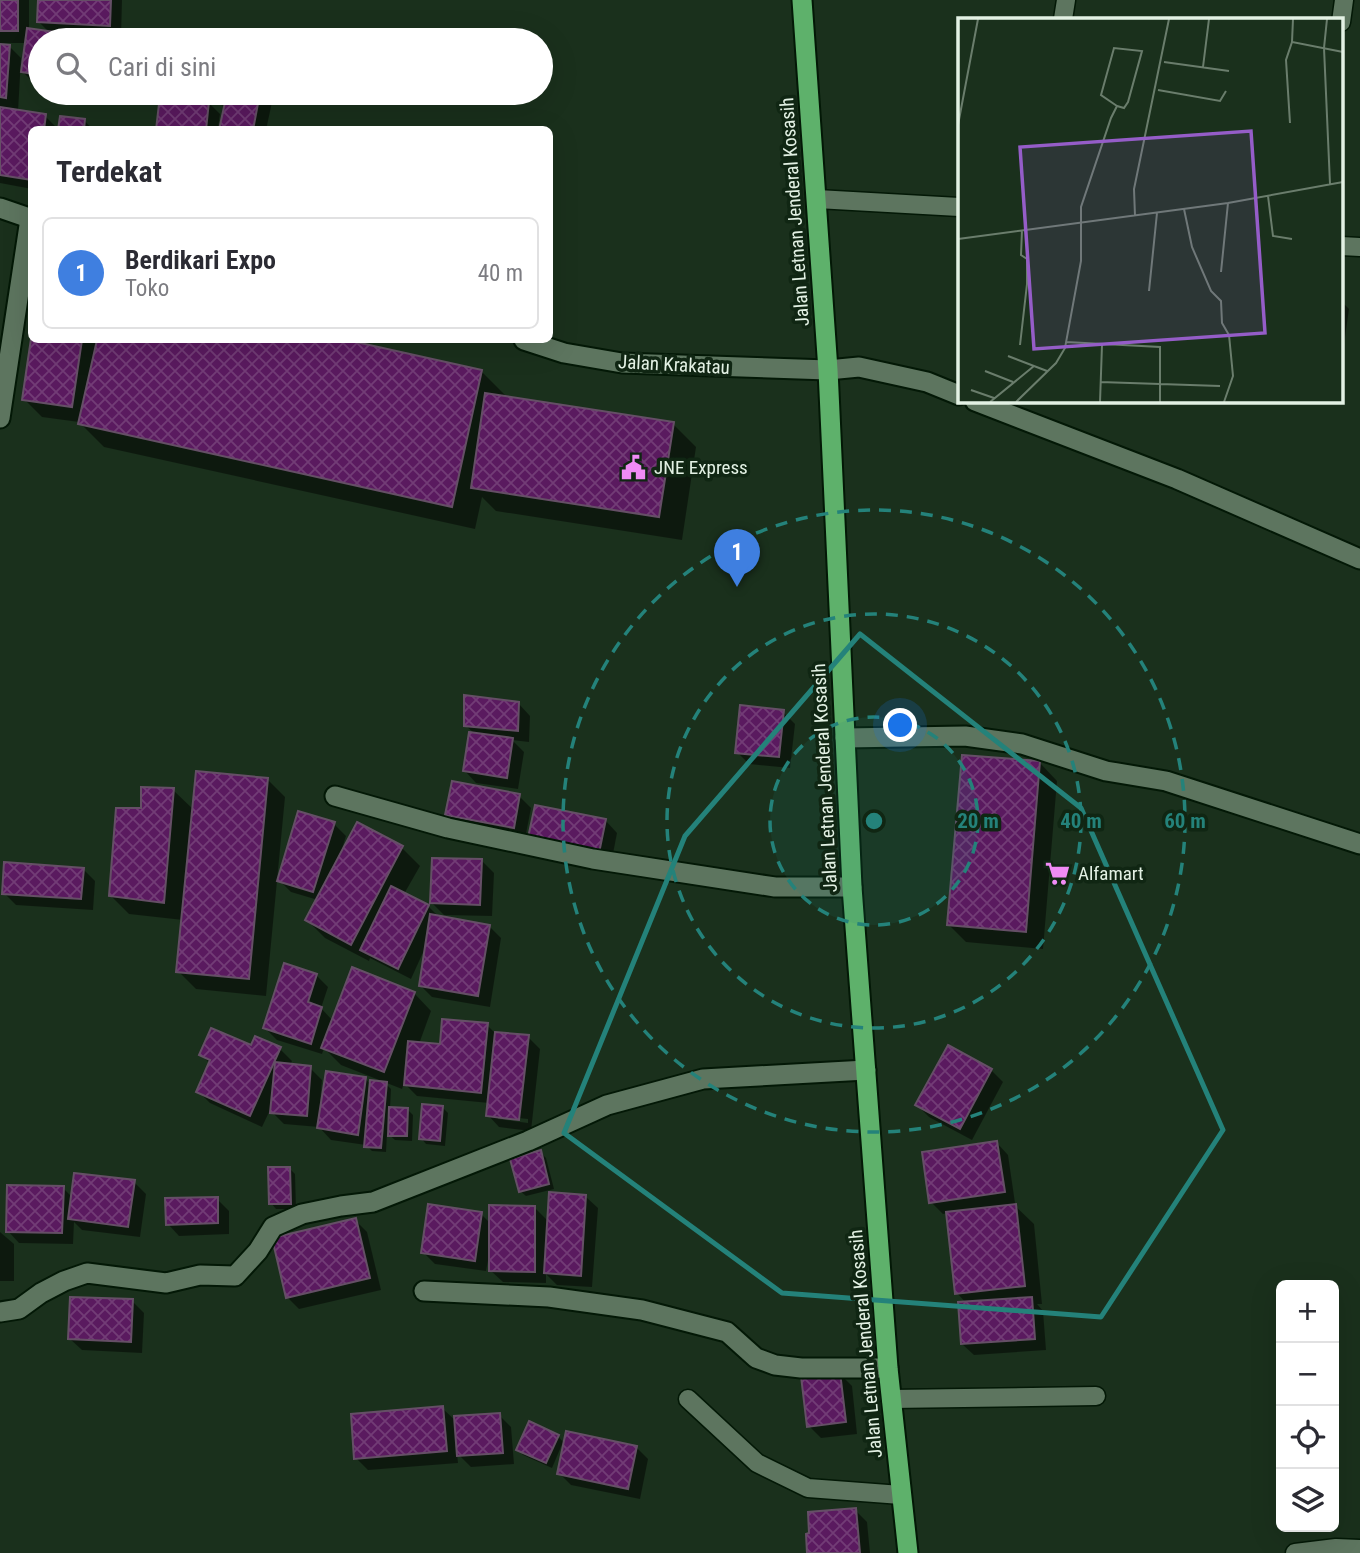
<!DOCTYPE html>
<html lang="id">
<meta charset="utf-8">
<style>
:root{--surface:#fff;--page:#f2f2f3;--text:#2b2b33;--muted:#7c7c81;--line:#e1e1e2;--accent:#db2777}
body{margin:0;font-family:"Roboto Condensed",sans-serif;background:var(--page);color:var(--text)}
.controls{position:absolute;right:21px;bottom:21px;display:grid;overflow:hidden;border-radius:10px;box-shadow:0 7px 28px #0002}
.controls button{width:63px;height:63px;display:grid;place-items:center;padding:0;border:0;border-bottom:2px solid var(--line);background:var(--surface);color:var(--text);font:35px sans-serif}
.you{position:absolute;left:901px;top:726px;width:24px;height:24px;margin:-18px;border:5px solid #fff;border-radius:50%;background:#1a73e8;box-shadow:0 0 0 10px #1a73e833}
.badge{display:grid;place-items:center;width:46px;height:46px;border-radius:50%;background:var(--accent);color:#fff;font-size:23px;font-weight:700}
.pin{position:absolute;translate:-50% -58px;filter:drop-shadow(0 2px 4px #0008)}
.pin::after{content:'';position:absolute;top:37px;width:24px;height:21px;background:inherit;clip-path:polygon(0 0,100% 0,50% 100%)}
.list{margin:0;padding:0;list-style:none}
h2{display:flex;justify-content:space-between;align-items:center;height:91px;margin:0;padding:0 28px;font-size:30px}
h2 small{font-size:23px;font-weight:400;color:var(--muted)}
.list li{display:grid;grid-template-columns:46px 1fr auto;gap:21px;align-items:center;box-sizing:border-box;height:112px;margin:0 14px 14px;padding:0 14px;border:2px solid var(--line);border-radius:10px}
.list b{display:block;font-size:26px;white-space:nowrap}
.list p{margin:0;font-size:23px;white-space:nowrap;color:var(--muted)}
.list em{font-size:23px;font-style:normal;color:var(--muted)}
.icon{flex:none;width:38px;height:38px;fill:none;stroke:currentColor;stroke-width:2;stroke-linecap:round;stroke-linejoin:round}
.map{position:relative;flex:none;width:1360px;height:1553px;overflow:hidden}
.search{position:absolute;background:var(--surface);box-shadow:0 7px 28px #0002;left:28px;top:28px;width:525px;height:77px;display:flex;align-items:center;gap:18px;box-sizing:border-box;padding:0 24px;border-radius:38px;color:var(--muted);font-size:26px}
.panel{position:absolute;background:var(--surface);box-shadow:0 7px 28px #0002;left:28px;top:126px;width:525px;height:217px;border-radius:10px}
.map>svg:first-child{display:block}
.shadow{fill:#0007;fill-rule:evenodd}
.building{fill:url(#building-cross-hatch);stroke:#654f66;stroke-width:2}
.lines{fill:none;stroke-linecap:round;stroke-linejoin:round}
.service-casing{stroke:#031806;stroke-width:21}
.minor-casing{stroke:#031806;stroke-width:23}
.trunk-casing{stroke:#031806;stroke-width:23}
.service{stroke:#5d755f;stroke-width:18}
.minor{stroke:#5d755f;stroke-width:19}
.trunk{stroke:#5eb16b;stroke-width:19}
.marked{fill:none;stroke:#24827a;stroke-width:5;stroke-linejoin:round}
.ring{fill:none;stroke:#24827a;stroke-width:3.5;stroke-dasharray:12 9}
.labels{text-anchor:middle;stroke-width:7;stroke-linejoin:round;paint-order:stroke}
.street-label{font-size:19px;fill:#e3f1e4;stroke:#102613}
.poi-label{font-size:19px;fill:#e3f1e4;stroke:#102613;text-anchor:start}
.inset-road{fill:none;stroke:#6a7d6c;stroke-width:2}
.view{fill:#955dc8;fill-opacity:0.15;stroke:#955dc8;stroke-width:3.5}
.inset-edge{fill:none;stroke:#e3f1e4;stroke-width:3.5}
.centre{fill:#24827a;stroke:#102613;stroke-width:3.5}
.ring-label{font-size:21px;text-anchor:middle;font-weight:bold;fill:#24827a;stroke:#102613;stroke-width:7;stroke-linejoin:round;paint-order:stroke}
</style>
<div class="map">
<svg width="1360" height="1553" viewBox="0 0 1360 1553">
<defs>
<pattern id="building-cross-hatch" width="8" height="8" patternUnits="userSpaceOnUse" patternTransform="scale(1.75)"><rect width="8" height="8" fill="#5a1a5f"/><path d="M0 0l8 8M0 8l8-8" fill="none" stroke="#723c76"/></pattern>
</defs>
<rect width="100%" height="100%" fill="#1a301c"/>
<g class="shadow">
<polygon points="0,0 29,0 29,30 50,33 39,22 40,0 122,0 121,37 86,35 85,38 97,40 40,40 40,84 35,84 23,72 27,43 0,43"/>
<polygon points="0,46 9,46 21,58 18,112 45,116 59,130 32,130 32,189 0,183"/>
<path d="M172 93H274L266 130H158L178 99ZM209 103 226 106 221 128H218L220 114Z"/>
<polygon points="85,121 93,130 60,130"/>
<polygon points="98,127 116,130 98,130"/>
<polygon points="1341,301 1349,309 1341,365"/>
<polygon points="32,340 339,340 481,371 505,395 504,397 673,424 696,447 682,540 496,511 482,497 475,529 104,447 79,422 42,417 24,399"/>
<polygon points="519,704 530,716 529,742 512,740 524,752 518,789 476,783 465,771 475,734 465,725"/>
<polygon points="783,712 795,724 790,768 749,764 737,752"/>
<polygon points="1040,763 1057,781 1043,949 966,942 949,925"/>
<polygon points="268,780 285,797 266,996 196,989 178,971 183,920 129,914 111,896 143,809 173,790 194,810"/>
<polygon points="519,796 531,808 525,839 459,826 447,814"/>
<polygon points="606,821 617,833 611,864 529,837"/>
<polygon points="334,824 346,836 340,855 402,848 420,866 404,894 428,906 440,918 489,926 501,938 490,1007 432,997 420,985 425,948 411,979 370,958 369,961 325,938 307,920 318,900 291,892 279,880"/>
<polygon points="482,861 494,873 492,916 444,915 432,903"/>
<polygon points="83,869 95,881 93,910 16,905 4,893"/>
<path d="M316 975 328 987 321 1008 333 1021 414 993 431 1011 419 1044 441 1046 487 1025 496 1034 528 1037 540 1049 531 1131 499 1127 488 1115 489 1103 417 1096 404 1083 402 1089 341 1065 324 1048 322 1054 277 1040 265 1028ZM498 1116 528 1119V1123L498 1119Z"/>
<polygon points="252,1048 280,1049 292,1061 290,1066 310,1068 322,1080 320,1103 365,1078 371,1085 385,1083 391,1089 390,1109 408,1110 413,1115 412,1141 395,1140 387,1133 386,1152 372,1151 366,1145 331,1140 319,1127 284,1124 270,1110 262,1127 210,1103 198,1091 210,1064 201,1054"/>
<polygon points="991,1070 1003,1082 972,1140 929,1117 917,1105"/>
<polygon points="443,1108 448,1113 445,1146 426,1144 421,1138"/>
<polygon points="997,1143 1008,1155 1015,1203 1013,1204 1034,1224 1042,1304 1037,1304 1043,1311 1046,1350 974,1355 962,1344 966,1303 957,1293 948,1213 943,1214 931,1202"/>
<polygon points="540,1152 546,1158 554,1189 526,1196 520,1191"/>
<polygon points="289,1168 295,1174 296,1209 276,1209 271,1203"/>
<polygon points="134,1182 146,1194 140,1237 82,1230 74,1222 73,1244 19,1243 8,1231 63,1188 73,1198"/>
<polygon points="586,1197 598,1208 592,1287 557,1285 546,1274 546,1283 503,1282 491,1271 491,1256 489,1255 486,1271 435,1264 423,1252 481,1214 491,1224 534,1207 549,1222"/>
<polygon points="217,1199 229,1211 229,1234 179,1236 168,1224"/>
<polygon points="355,1220 367,1232 381,1290 299,1309 287,1297"/>
<polygon points="0,1232 14,1244 14,1281 0,1281"/>
<polygon points="132,1301 144,1313 142,1353 82,1350 70,1339"/>
<polygon points="840,1374 852,1386 857,1434 821,1438 809,1426"/>
<polygon points="442,1408 457,1422 499,1415 511,1427 514,1464 471,1467 457,1453 458,1463 368,1470 356,1458"/>
<polygon points="558,1436 563,1442 552,1468 523,1455 518,1449"/>
<polygon points="636,1447 648,1459 640,1499 571,1485 559,1473"/>
<polygon points="855,1510 867,1522 870,1553 809,1553"/>
</g>
<g class="building">
<rect x="0" y="0" width="18" height="31"/>
<polygon points="38,0 111,0 110,26 37,22"/>
<polygon points="27,28 97,38 96,40 40,40 40,75 21,72"/>
<polygon points="0,44 10,45 6,98 0,97"/>
<polygon points="227,93 260,93 253,130 219,130"/>
<polygon points="160,95 209,101 206,130 156,130"/>
<polygon points="0,107 46,114 44,130 32,130 32,180 0,175"/>
<polygon points="60,116 85,119 84,130 58,130"/>
<polygon points="32,332 32,340 82,340 72,407 22,400"/>
<polygon points="97,340 347,340 482,370 452,507 78,424"/>
<polygon points="485,393 674,422 659,517 471,488"/>
<polygon points="464,695 519,702 518,731 464,726"/>
<polygon points="740,705 784,710 779,757 735,753"/>
<polygon points="469,732 513,738 507,778 463,771"/>
<polygon points="962,755 1040,761 1026,932 947,925"/>
<polygon points="196,771 268,778 249,979 176,972"/>
<polygon points="452,781 520,794 514,828 445,815"/>
<polygon points="141,787 174,788 164,903 109,896 116,808 141,808"/>
<polygon points="535,805 606,819 599,853 528,838"/>
<polygon points="298,811 335,822 313,892 277,881"/>
<polygon points="357,822 403,846 351,945 305,920"/>
<polygon points="432,858 482,859 480,905 430,903"/>
<polygon points="4,862 84,868 81,899 2,894"/>
<polygon points="391,886 429,905 398,969 360,950"/>
<polygon points="430,914 490,925 478,996 419,986"/>
<polygon points="284,963 317,974 308,1002 322,1007 311,1044 263,1028"/>
<polygon points="352,967 415,992 384,1072 321,1048"/>
<polygon points="442,1019 488,1023 481,1093 404,1085 408,1041 440,1044"/>
<polygon points="211,1028 251,1045 255,1036 281,1047 250,1116 196,1092 210,1060 199,1055"/>
<polygon points="495,1032 529,1035 519,1120 486,1116"/>
<polygon points="948,1045 992,1069 960,1129 915,1105"/>
<polygon points="275,1062 311,1066 307,1116 270,1113"/>
<polygon points="326,1071 366,1077 358,1135 317,1128"/>
<polygon points="370,1080 387,1082 381,1148 364,1147"/>
<polygon points="422,1104 443,1106 440,1141 419,1139"/>
<polygon points="389,1107 408,1108 407,1136 388,1136"/>
<polygon points="997,1141 1005,1192 929,1203 922,1152"/>
<polygon points="541,1150 549,1184 519,1192 510,1159"/>
<polygon points="268,1167 290,1167 291,1204 269,1204"/>
<polygon points="74,1173 135,1180 128,1227 68,1219"/>
<polygon points="7,1185 64,1186 62,1233 6,1232"/>
<polygon points="549,1192 586,1195 581,1276 544,1273"/>
<polygon points="218,1197 218,1223 166,1225 165,1198"/>
<polygon points="428,1204 482,1212 475,1261 421,1253"/>
<polygon points="1016,1204 1025,1286 955,1294 946,1212"/>
<polygon points="489,1205 535,1206 535,1272 489,1271"/>
<polygon points="356,1218 370,1278 286,1298 272,1238"/>
<polygon points="70,1297 133,1299 131,1342 68,1339"/>
<polygon points="1032,1297 1035,1339 961,1344 958,1302"/>
<polygon points="840,1372 846,1422 807,1427 801,1376"/>
<polygon points="443,1406 447,1451 354,1459 351,1414"/>
<polygon points="500,1413 503,1453 457,1456 454,1416"/>
<polygon points="529,1421 559,1435 546,1463 516,1450"/>
<polygon points="566,1431 637,1446 628,1489 557,1474"/>
<polygon points="856,1508 860,1553 807,1553 806,1534 809,1533 808,1512"/>
</g>
<g class="lines">
<defs>
<g id="service">
<polyline points="1063,19 1066,0"/>
<polyline points="1341,22 1344,0"/>
<polyline points="817,199 959,207"/>
<polyline points="1341,246 1360,247"/>
<polyline points="688,1399 757,1463 808,1488 901,1495"/>
<polyline points="891,1399 1096,1396"/>
<polyline points="1295,1553 1336,1548 1360,1549"/>
</g>
<g id="minor">
<polyline points="0,208 32,219"/>
<polyline points="524,340 564,353 622,363 828,370 859,367 927,382 959,395"/>
<polyline points="975,401 1177,479 1360,559"/>
<polyline points="0,418 30,219"/>
<polyline points="845,738 965,736 1022,744 1106,771 1166,781 1360,844"/>
<polyline points="335,796 448,828 593,859 775,887 852,887"/>
<polyline points="424,1291 549,1297 642,1310 727,1332 756,1358 775,1365 801,1368 888,1368"/>
<polyline points="0,1312 19,1309 41,1293 64,1281 87,1273 166,1283 200,1275 235,1276 258,1251 273,1227 302,1214 341,1206 373,1202 528,1141 607,1105 703,1079 866,1070"/>
</g>
<polyline id="trunk" points="802,0 828,370 852,887 888,1368 908,1553"/>
</defs>
<use href="#service" class="service-casing"/>
<use href="#minor" class="minor-casing"/>
<use href="#trunk" class="trunk-casing"/>
<use href="#service" class="service"/>
<use href="#minor" class="minor"/>
<use href="#trunk" class="trunk"/>
</g>
<path class="marked" d="M860 634 1081 808 1223 1130 1101 1317 782 1293 564 1133 685 836Z"/>
<circle cx="874" cy="821" r="104" fill="#24827a" fill-opacity=".12"/>
<g class="ring">
<circle cx="874" cy="821" r="104"/>
<circle cx="874" cy="821" r="207"/>
<circle cx="874" cy="821" r="311"/>
</g>
<defs>
<symbol id="civic-bare" viewBox="-9 -9 18 18"><path d="M-.6-6.5H3V-4.5H.6V-3L4-1V1h2V6H-6V1h2V-1L-.6-3ZM-1.2 2.5V6h2.4V2.5Z" fill="#f08bf5" stroke="#102613" stroke-width="2.5" paint-order="stroke"/></symbol>
<symbol id="supermarket-bare" viewBox="-9 -9 18 18"><path d="M-6-5.5h2.5l.6 2H6L4.5 2H-2.5L-4.4-4H-6ZM-1.5 3.2a1.3 1.3 0 1 0 .1 0ZM3 3.2a1.3 1.3 0 1 0 .1 0Z" fill="#f08bf5" stroke="#102613" stroke-width="2.5" paint-order="stroke"/></symbol>
</defs>
<g fill-rule="evenodd">
<use href="#civic-bare" x="616" y="450" width="35" height="35"/>
<use href="#supermarket-bare" x="1040" y="856" width="35" height="35"/>
</g>
<g class="labels">
<g class="street-label">
<text transform="translate(794 212) rotate(-94)" y="7">Jalan Letnan Jenderal Kosasih</text>
<text transform="translate(674 364) rotate(3)" y="7">Jalan Krakatau</text>
<text transform="translate(824 778) rotate(-93)" y="7">Jalan Letnan Jenderal Kosasih</text>
<text transform="translate(865 1344) rotate(-95)" y="7">Jalan Letnan Jenderal Kosasih</text>
</g>
<g class="poi-label">
<text x="654" y="474">JNE Express</text>
<text x="1078" y="880">Alfamart</text>
</g>
</g>
<g transform="translate(958 18)">
<rect width="385" height="385" fill="#1a301c"/>
<path class="inset-road" d="M335 1 334 24 385 34M369 1 366 30 372 166M206 44 271 53M245 49 251 1M200 72 262 83 268 73M332 105 328 42 334 24M0 107 20 1M310 178 315 218 334 221M226 191 234 229 253 273 263 283 264 305 271 317 275 358 266 384M177 198 176 171 211 1M0 221 270 185 385 164M263 254 270 185M191 273 199 195M108 324 202 329V384M62 327 69 266V241L63 237 64 212M50 338 89 353M27 353 55 364M142 364 262 368M13 372 36 380M32 384 76 348M58 384 98 345 107 330 123 243V189L153 100 159 88 166 90 170 84 184 33 156 30 143 77 159 88M142 384 144 327"/>
<path class="view" d="M293 113 307 315 76 331 62 129Z"/>
<rect width="385" height="385" class="inset-edge"/>
</g>
<circle cx="874" cy="821" r="10" class="centre"/>
<g class="ring-label">
<text x="978" y="828">20 m</text>
<text x="1081" y="828">40 m</text>
<text x="1185" y="828">60 m</text>
</g>
</svg>
<div class="controls">
<button>+</button>
<button>−</button>
<button><svg class="icon" aria-label="locate" viewBox="0 0 24 24"><circle cx="12" cy="12" r="6"/><path d="M12 2v4M12 18v4M2 12h4M18 12h4"/></svg></button>
<button><svg class="icon" aria-label="layers" viewBox="0 0 24 24"><path d="M12 4l9 5-9 5-9-5zM3 14l9 5 9-5"/></svg></button>
</div>
<div class="you"></div>
<div class="pin badge" style="left:737px;top:587px;background:#3f7fe0">1</div>
<div class="search"><svg class="icon" aria-label="search" viewBox="0 0 24 24"><circle cx="10" cy="10" r="6"/><path d="M15 15l6 6"/></svg>Cari di sini</div>
<section class="panel">
<h2>Terdekat<small></small></h2>
<ul class="list">
<li><span class="badge" style="background:#3f7fe0">1</span><div><b>Berdikari Expo</b><p>Toko</p></div><em>40 m</em></li>
</ul>
</section>
</div>
